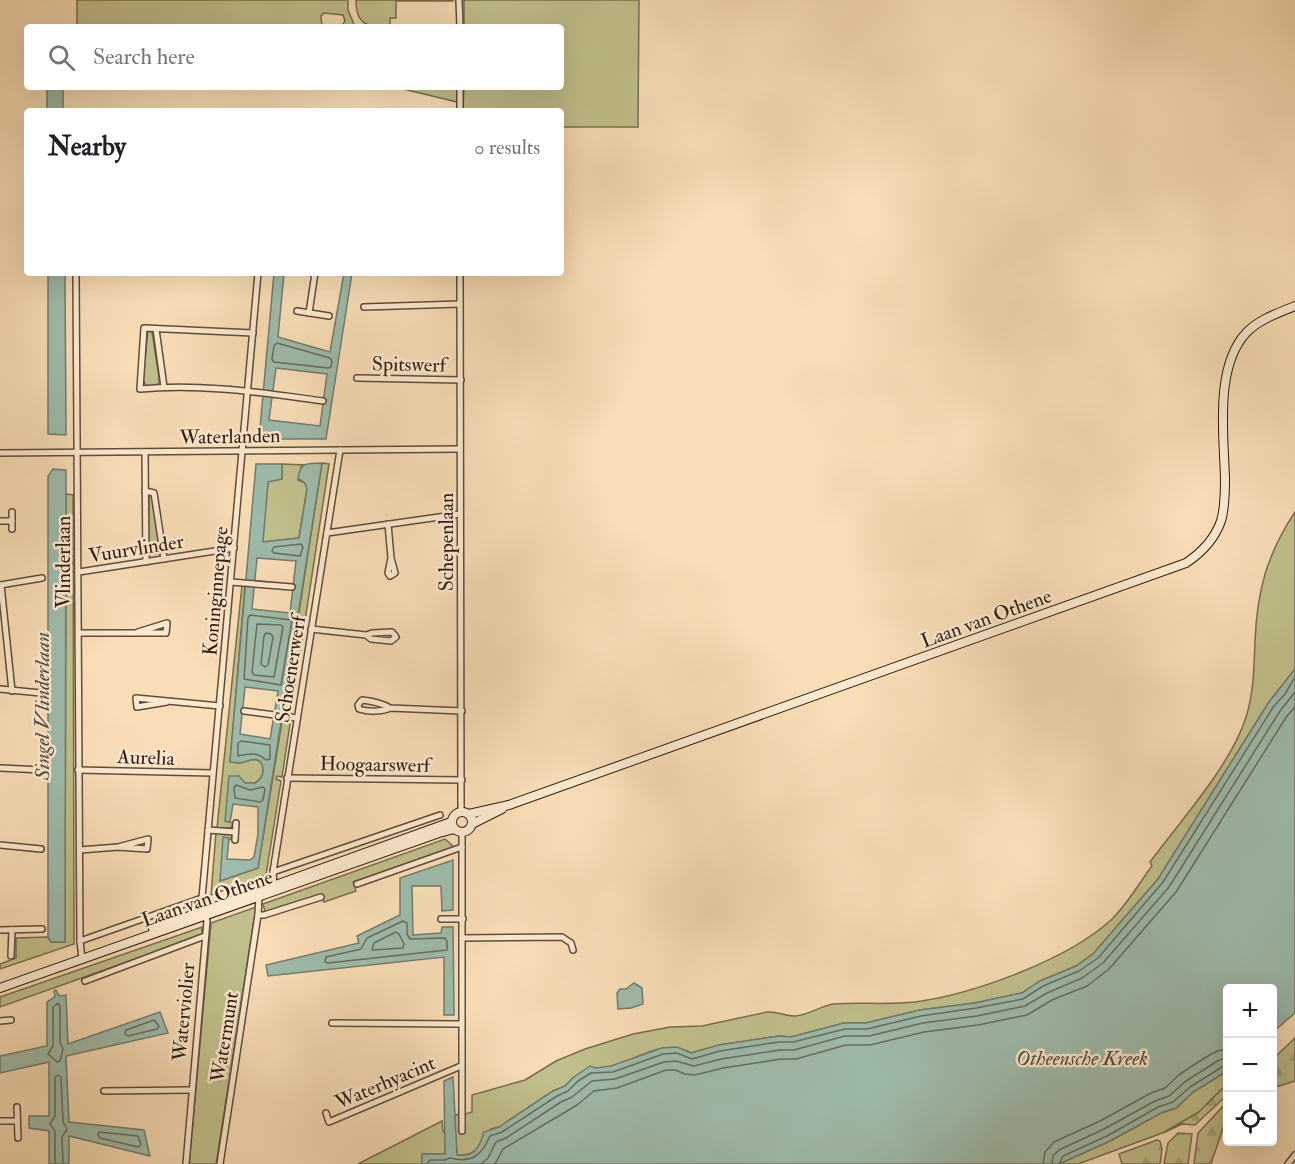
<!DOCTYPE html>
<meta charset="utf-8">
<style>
:root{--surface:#fff;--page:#f6f6f6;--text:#202124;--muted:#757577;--line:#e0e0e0}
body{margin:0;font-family:"IM FELL Double Pica",serif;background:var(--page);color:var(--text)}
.controls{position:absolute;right:18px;bottom:18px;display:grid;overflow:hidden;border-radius:6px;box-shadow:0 6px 24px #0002}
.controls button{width:54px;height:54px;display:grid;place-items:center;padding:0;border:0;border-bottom:2px solid var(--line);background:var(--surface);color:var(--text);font:30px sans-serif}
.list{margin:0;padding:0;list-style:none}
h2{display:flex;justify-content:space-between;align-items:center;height:78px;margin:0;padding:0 24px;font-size:26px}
h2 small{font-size:20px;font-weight:400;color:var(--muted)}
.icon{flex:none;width:33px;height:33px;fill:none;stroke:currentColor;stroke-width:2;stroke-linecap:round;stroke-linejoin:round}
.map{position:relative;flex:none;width:1295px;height:1164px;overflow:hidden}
.search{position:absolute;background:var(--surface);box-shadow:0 6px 24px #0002;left:24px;top:24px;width:540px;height:66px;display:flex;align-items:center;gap:15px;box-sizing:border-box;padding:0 21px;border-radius:6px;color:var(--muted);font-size:22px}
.panel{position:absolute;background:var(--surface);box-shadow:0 6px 24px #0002;left:24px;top:108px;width:540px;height:168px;border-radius:6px}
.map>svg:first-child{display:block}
.grass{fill:#c1c08c;stroke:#786e4e;stroke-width:1.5}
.forest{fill:url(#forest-firs);stroke:#786e4e;stroke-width:1.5}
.water{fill:#9ebcac;stroke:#727c6d;stroke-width:1.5;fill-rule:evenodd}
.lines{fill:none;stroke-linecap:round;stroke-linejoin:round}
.shore{stroke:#676c5e;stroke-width:1.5}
.street-casing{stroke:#624c39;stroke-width:8}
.secondary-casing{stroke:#301c0f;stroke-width:10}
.street{stroke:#fbead0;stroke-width:5}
.secondary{stroke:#fbead0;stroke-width:8}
.labels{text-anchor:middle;stroke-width:5;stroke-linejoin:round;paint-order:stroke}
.street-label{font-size:20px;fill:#301c0f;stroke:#fbead0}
.water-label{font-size:21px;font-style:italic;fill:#514c3e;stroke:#fbead0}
</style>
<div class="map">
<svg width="1295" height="1164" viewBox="0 0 1295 1164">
<defs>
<pattern id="forest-firs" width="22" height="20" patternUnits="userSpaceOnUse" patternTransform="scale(1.5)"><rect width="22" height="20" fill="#c1c08c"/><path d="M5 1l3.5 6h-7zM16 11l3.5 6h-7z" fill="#a6a478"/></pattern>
</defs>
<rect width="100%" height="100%" fill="#f9deb7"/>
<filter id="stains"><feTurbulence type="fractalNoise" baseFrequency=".00333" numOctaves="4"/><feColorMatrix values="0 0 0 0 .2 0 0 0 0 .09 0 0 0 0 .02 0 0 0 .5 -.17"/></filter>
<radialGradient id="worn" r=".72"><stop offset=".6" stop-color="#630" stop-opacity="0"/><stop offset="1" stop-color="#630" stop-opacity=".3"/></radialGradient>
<g class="grass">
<polygon points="77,0 348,0 348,10 355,27 341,27 345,21 343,15 324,13 321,16 322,27 77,27"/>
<path d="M356 0H453V1H396V18H390V27C368 27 356 26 356 0Z"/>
<polygon points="464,0 639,0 638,127 561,127 561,111 463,111 464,87 561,87 561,27 464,27"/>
<polygon points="395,87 457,87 457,102"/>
<polygon points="148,330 152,332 159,378 159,383 155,387 147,387 143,380"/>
<polygon points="322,463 329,464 291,712 284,710"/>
<polygon points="282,464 304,465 301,467 298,480 305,483 307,489 299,538 262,542 268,481 282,479"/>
<polygon points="66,494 73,495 74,944 0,969 0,964 16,958 16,938 48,937 51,942 65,942"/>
<polygon points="149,494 152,495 161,553 148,555"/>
<path d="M1295 512V669L1269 702 1158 879 1093 954 1076 966 1040 981 1022 993 975 1003 920 1010 866 1023H844L791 1037 779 1036 719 1045 691 1053C655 1033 624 1075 590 1067L574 1077 565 1086 553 1091 499 1127 491 1129C478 1145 479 1156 457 1155L454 1116 461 1113V1133L465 1132V1114L472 1112V1095L525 1080 556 1061 585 1049 633 1034 670 1027 702 1026 767 1012C777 1011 785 1016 794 1016 807 1016 820 1006 833 1004 860 1002 888 1005 915 1002 974 994 1067 960 1111 920 1127 905 1139 883 1152 866L1150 862C1181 820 1233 763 1247 714 1254 689 1254 666 1255 641 1257 591 1267 554 1295 512Z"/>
<path d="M242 585H245L230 762C234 762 237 763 240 763 249 761 262 753 263 771 263 777 260 780 255 783H245L239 776 225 821 233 823 231 828H217Z"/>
<polygon points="282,722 290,724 282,777 277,776 276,779 281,781 266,875 211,895 216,832 231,834 232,840 229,838 220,881 258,868"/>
<polygon points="445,839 454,847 353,882 356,891 324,902 321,894 269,912 265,912 263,904"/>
<polygon points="256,907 216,1164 189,1164 211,923"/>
<polygon points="202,927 202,935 200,936 0,1007 0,997"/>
<polygon points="1227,1071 1227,1084 1199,1112 1165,1132 1078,1164 1059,1164 1110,1141 1161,1113 1176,1108 1193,1092"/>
<polygon points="442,1121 443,1132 446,1133 445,1154 422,1154 422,1164 358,1164"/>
</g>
<g class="forest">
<polygon points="1295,1038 1295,1081 1273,1088 1273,1059"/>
<polygon points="1227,1084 1227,1095 1195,1125 1182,1124 1165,1132 1199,1112"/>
<polygon points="1227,1102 1227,1116 1211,1164 1194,1164 1198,1133"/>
<polygon points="1178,1133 1192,1134 1188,1164 1164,1164 1168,1143"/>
<polygon points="1157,1140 1160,1141 1162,1149 1160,1164 1122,1164 1119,1154"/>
</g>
<g class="water">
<rect x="47" y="87" width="16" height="24"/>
<polygon points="48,273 65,273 66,435 48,434"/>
<path d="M274 273H284L278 337 330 352 344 273H352L326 439H259ZM276 368 327 374 320 426 269 420Z"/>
<path d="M322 463 258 868 220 881 223 837 229 838 227 859 250 860 254 857 258 834V807L233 804 230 822 225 821 229 776H239L245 783H255C260 780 263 777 263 771 263 753 249 761 240 763 237 763 234 762 230 762L256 464H282V479L268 482 263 542 299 538 307 489 305 483 298 478C301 461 307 464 322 463ZM257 558 296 561 290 613 252 609ZM245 687 278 691 270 739 240 734Z"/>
<polygon points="53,469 66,470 65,942 51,942 48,937 48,476"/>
<path d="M1295 669V1013L1273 1032 1272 988H1228L1227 1071 1193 1092 1176 1108 1161 1113 1110 1141 1059 1164H422V1154H445L444 1081 453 1077 457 1155C474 1157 479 1149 484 1132L499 1127 553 1091 565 1086 574 1077 590 1066 596 1068 611 1066 662 1048 677 1047 691 1053 719 1045 779 1036 791 1037 844 1023H866L920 1010 975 1003 1022 993 1040 981 1076 966 1093 954 1158 879 1269 702Z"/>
<polygon points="453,860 453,910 442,911 441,886 412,886 413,935 441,933 442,927 453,927 454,1015 444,1015 444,957 268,976 266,965 359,943 357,936 400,915 400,878"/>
<polygon points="634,983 642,988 643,1004 631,1008 618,1009 617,993 620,989 626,989"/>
<polygon points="56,990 59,996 66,995 68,1044 160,1012 168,1033 66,1056 69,1122 144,1130 150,1156 69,1136 69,1164 49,1164 49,1131 29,1128 29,1116 49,1116 49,1062 0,1073 0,1056 47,1046 47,1002 55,997 54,991"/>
</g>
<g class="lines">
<g class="shore">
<polygon points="277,343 330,358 332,361 331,367 328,368 274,362 272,359 274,346"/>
<polygon points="301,544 303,547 300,556 274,553 272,551 274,547"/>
<polygon points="250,615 292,620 281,685 244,679 248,618"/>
<polygon points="257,624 281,625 283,627 274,677 254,675 252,672"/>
<polygon points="266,633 271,634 273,637 268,665 265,667 261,664 264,636"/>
<path d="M241 741 270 745V759L266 760C256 751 250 754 238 756V743Z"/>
<polygon points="236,785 250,790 263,787 265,789 263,800 260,802 235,798 234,788"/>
<polygon points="403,921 407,923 407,934 410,939 445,938 447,941 447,950 328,963 325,962 326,957 361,949 367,938"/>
<polygon points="396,932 399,934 404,944 403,948 372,950 374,943"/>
<polygon points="58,1003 60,1006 60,1042 63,1049 60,1061 57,1062 48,1054 53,1046 53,1007"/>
<polygon points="154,1020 159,1026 157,1029 128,1036 125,1034 126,1030"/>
<polygon points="99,1132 138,1136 141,1145 138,1147 100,1138 98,1135"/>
<polyline points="55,1164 55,1131 50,1124 55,1116 55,1077 58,1075 61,1077 63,1122 67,1129 62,1137 63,1164"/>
<path d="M427 1164 430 1160H445L450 1158C473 1164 482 1154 490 1136L502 1132 557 1096 568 1091 578 1081 591 1073 613 1072 663 1054 677 1053 692 1059 720 1051 779 1042H793L845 1029H867L921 1016 976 1008 1023 999 1043 986 1079 971 1098 958 1163 882 1274 706 1285 694 1295 677"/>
<polyline points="481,1164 488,1158 496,1142 506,1138 561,1102 572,1097 592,1081 615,1079 664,1062 676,1061 694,1066 721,1059 780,1050 794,1050 845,1036 869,1036 923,1023 977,1016 1025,1006 1047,993 1082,978 1103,963 1169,887 1280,711 1295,692"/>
<polyline points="495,1164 503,1149 577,1105 594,1091 617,1088 666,1070 675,1070 685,1074 695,1075 723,1068 781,1059 796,1059 846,1045 870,1045 924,1032 978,1025 1027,1015 1052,1000 1087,986 1109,969 1176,892 1287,716 1295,707"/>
<polyline points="1043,1164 1045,1152 1054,1142 1100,1121 1151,1093 1165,1088 1180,1074 1203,1059 1217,1051 1228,1049"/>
<polyline points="1052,1164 1053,1156 1059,1150 1104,1129 1155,1101 1169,1096 1186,1081 1219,1060 1228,1058"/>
<polyline points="1059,1164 1063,1156 1107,1136 1158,1107 1173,1102 1190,1087 1222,1067 1228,1066"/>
</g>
<defs>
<g id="street">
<polyline points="459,0 460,27"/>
<polyline points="460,87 460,111"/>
<polyline points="76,273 80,941 82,959"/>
<polyline points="460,273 461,811"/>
<polyline points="364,307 460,304"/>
<polyline points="297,311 329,316"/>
<polyline points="309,313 315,273"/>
<polyline points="156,329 164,387"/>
<path d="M253 333 144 328 140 389C201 383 263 393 323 401"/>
<polyline points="357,378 461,380"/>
<polyline points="145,452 146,562"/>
<polyline points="0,453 460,449"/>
<polyline points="145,491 154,493 164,559"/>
<polyline points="12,512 12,529"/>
<polyline points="0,521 12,521"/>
<polyline points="388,524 391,558 388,573 390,576 395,573 391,558"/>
<polyline points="327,533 460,514"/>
<polyline points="79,572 234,548"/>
<polyline points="231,582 292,587"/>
<polyline points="0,585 42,578"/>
<polyline points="1,585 12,691"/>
<polyline points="311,629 366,635 371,639 391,641 396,637 392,632 372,633 366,635"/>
<polyline points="79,633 166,633 167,623 138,632"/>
<polyline points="0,689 41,693"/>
<polyline points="167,702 137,707 136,698 220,706"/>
<path d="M390 708C382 703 371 701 362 700L358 705 359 709C368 712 382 712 390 708L462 711"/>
<polyline points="244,711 297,718"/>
<polyline points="0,768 43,770"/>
<polyline points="78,770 213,773"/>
<polyline points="287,778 462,780"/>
<polyline points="208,830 235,832"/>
<polyline points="235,840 236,823"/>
<polyline points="0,845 41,849"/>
<polyline points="80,850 118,847 147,849 148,839 118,847"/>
<polyline points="273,872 440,815"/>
<polyline points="357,884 462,847"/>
<polyline points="274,887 273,872 340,450"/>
<polyline points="258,915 264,915 321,897"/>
<polyline points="441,919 463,919"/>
<polyline points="0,930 42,929"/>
<polyline points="462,938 562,937 571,943 573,950"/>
<polyline points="80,941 202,898"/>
<polyline points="11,956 12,930"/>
<polyline points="85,981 205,936"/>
<polyline points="0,1021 11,1020"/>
<polyline points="332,1023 461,1024"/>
<polyline points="104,1091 191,1090"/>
<polyline points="17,1107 18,1138"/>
<polyline points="326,1113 329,1122 461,1066"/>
<polyline points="0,1121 16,1121"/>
<polyline points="462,1131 462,832"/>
<polyline points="186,1164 207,921 202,906 202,898 258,273"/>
<polyline points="220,1164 258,915 259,896"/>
<polyline points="1288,1164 1295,1155"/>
</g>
<g id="secondary">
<circle cx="462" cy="822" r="10"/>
<path d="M469 814 509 805 1186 563C1201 553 1215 538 1221 521 1225 508 1225 493 1225 479 1224 436 1214 366 1247 332 1260 319 1278 313 1295 306"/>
<polyline points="472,824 502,809"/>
<polyline points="153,929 451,822"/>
<polyline points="0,988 439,833 454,829"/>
</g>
</defs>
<use href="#street" class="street-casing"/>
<use href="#secondary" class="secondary-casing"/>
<use href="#street" class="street"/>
<use href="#secondary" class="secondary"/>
</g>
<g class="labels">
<g class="street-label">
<text transform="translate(409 364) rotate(1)" y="7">Spitswerf</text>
<text transform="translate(230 436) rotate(-1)" y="7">Waterlanden</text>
<text transform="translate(446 542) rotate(-90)" y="7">Schepenlaan</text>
<text transform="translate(136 548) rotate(-9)" y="7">Vuurvlinder</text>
<text transform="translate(63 562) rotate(-90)" y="7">Vlinderlaan</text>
<text transform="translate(215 591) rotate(-85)" y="7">Koninginnepage</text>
<text transform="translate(986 618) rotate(-20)" y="7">Laan van Othene</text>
<text transform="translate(290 669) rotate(-81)" y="7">Schoenerwerf</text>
<text transform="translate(146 757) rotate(2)" y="7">Aurelia</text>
<text transform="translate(375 764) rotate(1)" y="7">Hoogaarswerf</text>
<text transform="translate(207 898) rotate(-19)" y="7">Laan van Othene</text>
<text transform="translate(183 1012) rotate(-85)" y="7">Waterviolier</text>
<text transform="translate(224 1037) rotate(-81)" y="7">Watermunt</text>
<text transform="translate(385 1082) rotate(-23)" y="7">Waterhyacint</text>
</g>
<g class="water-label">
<text transform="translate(42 706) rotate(-90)" y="7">Singel Vlinderlaan</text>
<text x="1082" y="1065">Otheensche Kreek</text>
</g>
</g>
<rect width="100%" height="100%" filter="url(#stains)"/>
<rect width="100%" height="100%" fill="url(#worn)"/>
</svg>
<div class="controls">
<button>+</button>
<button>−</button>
<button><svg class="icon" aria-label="locate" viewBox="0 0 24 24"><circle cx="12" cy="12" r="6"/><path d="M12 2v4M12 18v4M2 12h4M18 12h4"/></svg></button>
</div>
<div class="search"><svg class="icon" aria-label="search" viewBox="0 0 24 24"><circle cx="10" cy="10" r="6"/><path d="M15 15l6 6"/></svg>Search here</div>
<section class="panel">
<h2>Nearby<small>0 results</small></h2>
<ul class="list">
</ul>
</section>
</div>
